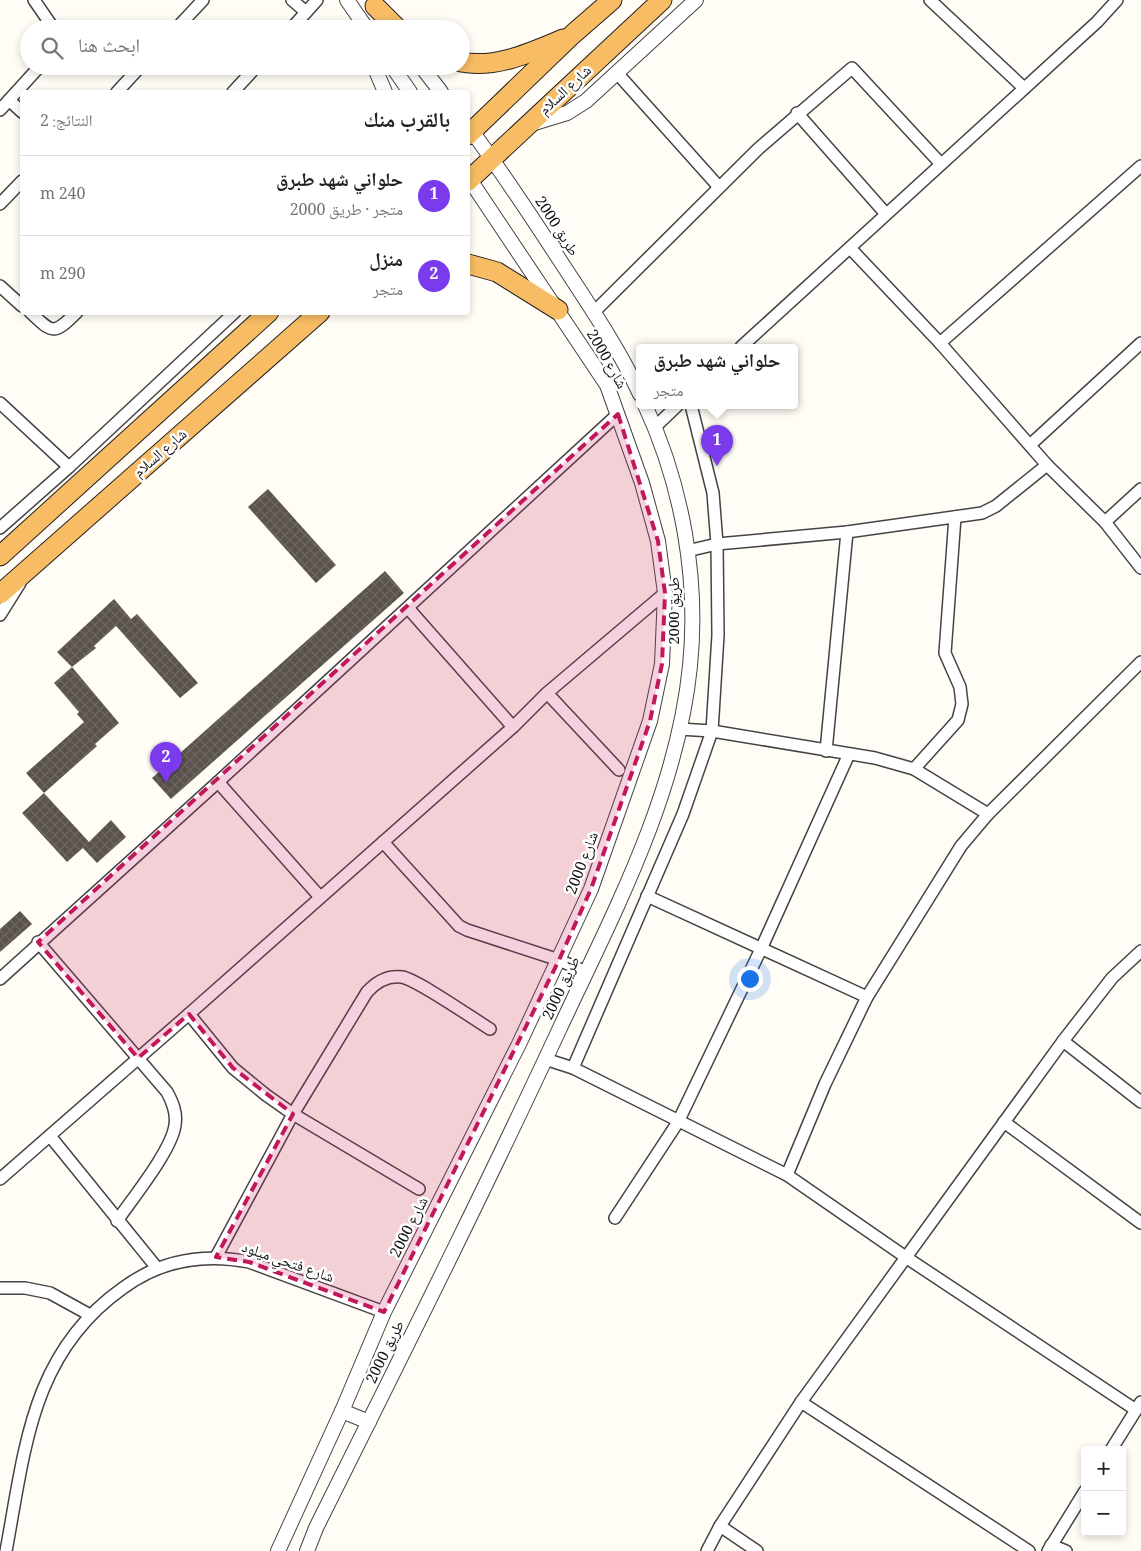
<!DOCTYPE html>
<html lang="ar">
<meta charset="utf-8">
<style>
:root{--surface:#fff;--page:#f2f2f2;--text:#222;--muted:#767676;--line:#e0e0e0;--accent:#7c3aed}
body{margin:0;font-family:Georgia,"Noto Naskh Arabic",serif;background:var(--page);color:var(--text);direction:rtl}
.controls{position:absolute;right:15px;bottom:15px;display:grid;overflow:hidden;border-radius:5px;box-shadow:0 2px 8px #0003}
.controls button{width:45px;height:45px;display:grid;place-items:center;padding:0;border:0;border-bottom:1px solid var(--line);background:var(--surface);color:var(--text);font:25px sans-serif}
.you{position:absolute;left:749px;top:978px;width:18px;height:18px;margin:-12px;border:4px solid #fff;border-radius:50%;background:#1a73e8;box-shadow:0 0 0 8px #1a73e833}
.badge{display:grid;place-items:center;width:32px;height:32px;border-radius:50%;background:var(--accent);color:#fff;font-size:16px;font-weight:700}
.pin{position:absolute;translate:-50% -41px;filter:drop-shadow(0 1px 2px #0008)}
.pin::after{content:'';position:absolute;top:26px;width:18px;height:15px;background:inherit;clip-path:polygon(0 0,100% 0,50% 100%)}
.popup{position:absolute;left:636px;top:344px;width:162px;height:65px;box-sizing:border-box;display:grid;place-content:center;border-radius:5px;background:var(--surface);filter:drop-shadow(0 1px 4px #0005);font-size:16px;white-space:nowrap;color:var(--muted)}
.popup b{font-size:19px;color:var(--text)}
.popup::after{content:'';position:absolute;left:50%;top:100%;margin-left:-10px;border:10px solid transparent;border-top-color:var(--surface)}
.list{margin:0;padding:0;list-style:none}
h2{display:flex;justify-content:space-between;align-items:center;height:65px;margin:0;padding:0 20px;font-size:21px}
h2 small{font-size:16px;font-weight:400;color:var(--muted)}
.list li{display:grid;grid-template-columns:32px 1fr auto;gap:15px;align-items:center;box-sizing:border-box;height:80px;padding:0 20px;border-top:1px solid var(--line)}
.list b{display:block;font-size:19px;white-space:nowrap}
.list p{margin:0;font-size:16px;white-space:nowrap;color:var(--muted)}
.list em{font-size:16px;font-style:normal;color:var(--muted)}
.icon{flex:none;width:28px;height:28px;fill:none;stroke:currentColor;stroke-width:2;stroke-linecap:round;stroke-linejoin:round}
.map{position:relative;flex:none;width:1141px;height:1551px;overflow:hidden;direction:ltr}
.search{position:absolute;background:var(--surface);box-shadow:0 2px 8px #0003;left:20px;top:20px;width:450px;height:55px;display:flex;align-items:center;gap:12px;box-sizing:border-box;padding:0 18px;border-radius:28px;color:var(--muted);font-size:19px}
.panel{position:absolute;background:var(--surface);box-shadow:0 2px 8px #0003;left:20px;top:90px;width:450px;height:225px;border-radius:5px;direction:rtl}
.map>svg:first-child{display:block}
.building{fill:url(#building-cross-hatch)}
.lines{fill:none;stroke-linecap:round;stroke-linejoin:round}
.minor-casing{stroke:#444;stroke-width:14}
.tertiary-casing{stroke:#444;stroke-width:16}
.trunk-casing{stroke:#222;stroke-width:21}
.minor{stroke:#fff;stroke-width:11}
.tertiary{stroke:#fff;stroke-width:14}
.trunk{stroke:#f7bc64;stroke-width:19}
.marked{fill:#c2185b;fill-opacity:0.2;stroke:#c2185b;stroke-width:4;stroke-dasharray:10 6;stroke-linejoin:round}
.labels{text-anchor:middle;stroke-width:5;stroke-linejoin:round;paint-order:stroke}
.street-label{font-size:15px;fill:#111;stroke:#fff}
</style>
<div class="map">
<svg width="1141" height="1551" viewBox="0 0 1141 1551">
<defs>
<pattern id="building-cross-hatch" width="8" height="8" patternUnits="userSpaceOnUse" patternTransform="scale(1.25)"><rect width="8" height="8" fill="#5a524d"/><path d="M0 0l8 8M0 8l8-8" fill="none" stroke="#6d6662"/></pattern>
</defs>
<rect width="100%" height="100%" fill="#fffdf5"/>
<g class="building">
<polygon points="268,489 336,565 316,583 248,507"/>
<polygon points="385,571 404,593 171,799 152,778"/>
<polygon points="114,599 131,619 137,614 198,683 180,698 116,626 94,646 96,648 72,667 57,652"/>
<polygon points="72,667 119,723 95,744 97,746 44,793 26,773 84,722 77,714 79,712 54,683"/>
<polygon points="44,793 89,842 111,820 126,837 97,863 83,848 67,862 22,813"/>
<polygon points="20,911 32,924 0,952 0,929"/>
</g>
<g class="lines">
<defs>
<g id="minor">
<polyline points="34,0 54,29"/>
<polyline points="292,0 306,12"/>
<polyline points="930,0 1024,88"/>
<polyline points="176,29 203,0"/>
<polyline points="291,29 317,0"/>
<polyline points="617,73 719,187"/>
<polyline points="117,92 141,66"/>
<polyline points="233,92 257,66"/>
<polyline points="9,100 22,112"/>
<polyline points="0,110 40,66"/>
<polyline points="797,113 886,214"/>
<polyline points="0,204 22,181"/>
<polyline points="850,248 940,343 1047,465 1105,522 1141,568"/>
<polyline points="0,286 22,306"/>
<path d="M30 312C53 334 54 335 77 312"/>
<polyline points="594,312 758,149 852,68 941,164"/>
<polyline points="940,343 1141,166"/>
<polyline points="741,347 1097,22 1117,0"/>
<polyline points="0,403 69,467"/>
<polyline points="655,427 678,405"/>
<polyline points="1030,445 1141,343"/>
<polyline points="1105,522 1141,489"/>
<polyline points="0,528 69,467 235,312"/>
<polyline points="687,551 717,544 847,532 982,513 996,506 1047,465"/>
<polyline points="408,608 513,727"/>
<polyline points="0,615 20,583"/>
<polyline points="547,693 619,770"/>
<polyline points="679,729 712,731 875,758 914,769 988,814 1141,662"/>
<polyline points="826,751 847,532"/>
<polyline points="914,769 958,720 962,704 960,687 945,653 955,517"/>
<polyline points="218,782 320,897"/>
<polyline points="383,842 459,926 467,930 559,960 586,972"/>
<polyline points="647,896 867,997"/>
<path d="M38 942 167 1092C173 1103 177 1113 175 1125 172 1150 132 1199 117 1221"/>
<polyline points="0,979 218,782 618,414"/>
<polyline points="189,1014 233,1068 266,1095 293,1114 419,1189"/>
<polyline points="1063,1041 1141,1102"/>
<polyline points="545,1059 573,1068 787,1175 907,1258 1136,1410"/>
<polyline points="573,1068 683,814 712,731 718,635 717,544 713,493 691,405"/>
<polyline points="1004,1122 1141,1223"/>
<polyline points="50,1136 157,1268"/>
<polyline points="787,1175 825,1084 867,997 961,846 988,814"/>
<polyline points="0,1179 189,1014 513,727 547,693 665,593"/>
<polyline points="615,1218 678,1122 761,949 849,754"/>
<path d="M216 1257 293 1114 367 992C376 982 388 975 402 977 418 980 472 1018 490 1029"/>
<polyline points="0,1288 25,1288 50,1293 90,1315"/>
<polyline points="801,1402 1029,1551"/>
<polyline points="1111,1450 1141,1402"/>
<polyline points="720,1526 757,1551"/>
<polyline points="1051,1545 1066,1551"/>
<path d="M6 1551C25 1449 31 1353 123 1288 161 1260 203 1253 249 1262L384 1312"/>
<polyline points="707,1551 720,1526 801,1402 1063,1041 1112,978 1141,951"/>
<polyline points="1048,1551 1085,1491"/>
</g>
<g id="tertiary">
<polyline points="347,0 367,29"/>
<polyline points="374,66 385,92"/>
<polyline points="392,66 410,92"/>
<polyline points="421,66 441,92"/>
<polyline points="531,124 567,113 586,101 696,0"/>
<path d="M468 126C501 170 531 216 561 262 589 305 618 347 640 394"/>
<polyline points="342,1411 369,1422"/>
<polyline points="278,1551 342,1411 384,1312 520,1042 591,889 650,721 662,664 665,593 658,541 642,483 607,385 468,177"/>
<path d="M307 1551 316 1528C398 1363 481 1198 559 1030 613 914 677 796 690 666 699 578 682 485 645 405"/>
</g>
<g id="trunk">
<polyline points="375,6 398,29"/>
<path d="M461 62C496 69 532 52 563 39"/>
<polyline points="468,135 573,34 612,0"/>
<polyline points="468,181 662,0"/>
<polyline points="468,264 497,272 558,310"/>
<polyline points="0,556 269,312"/>
<polyline points="0,594 320,312"/>
</g>
</defs>
<use href="#minor" class="minor-casing"/>
<use href="#tertiary" class="tertiary-casing"/>
<use href="#trunk" class="trunk-casing"/>
<use href="#minor" class="minor"/>
<use href="#tertiary" class="tertiary"/>
<use href="#trunk" class="trunk"/>
</g>
<path class="marked" d="M618 414 658 541 665 593 662 664 650 721 591 889 559 960 384 1312 249 1262 216 1257 293 1114 233 1068 189 1014 138 1058 38 942Z"/>
<g class="labels">
<g class="street-label">
<text transform="translate(565 90) rotate(-43)" y="5">شارع السلام</text>
<text transform="translate(557 226) rotate(57)" y="5">طريق 2000</text>
<text transform="translate(607 359) rotate(60)" y="5">شارع 2000</text>
<text transform="translate(160 453) rotate(-41)" y="5">شارع السلام</text>
<text transform="translate(674 611) rotate(-90)" y="5">طريق 2000</text>
<text transform="translate(582 863) rotate(-69)" y="5">شارع 2000</text>
<text transform="translate(561 988) rotate(-65)" y="5">طريق 2000</text>
<text transform="translate(409 1227) rotate(-63)" y="5">شارع 2000</text>
<text transform="translate(288 1262) rotate(19)" y="5">شارع فتحي ميلود</text>
<text transform="translate(385 1352) rotate(-64)" y="5">طريق 2000</text>
</g>
</g>
</svg>
<div class="controls">
<button>+</button>
<button>−</button>
</div>
<div class="you"></div>
<div class="pin badge" style="left:717px;top:466px">1</div>
<div class="popup"><b>حلواني شهد طبرق</b>متجر</div>
<div class="pin badge" style="left:166px;top:783px">2</div>
<div class="search"><svg class="icon" aria-label="search" viewBox="0 0 24 24"><circle cx="10" cy="10" r="6"/><path d="M15 15l6 6"/></svg>ابحث هنا</div>
<section class="panel">
<h2>بالقرب منك<small>النتائج: 2</small></h2>
<ul class="list">
<li><span class="badge">1</span><div><b>حلواني شهد طبرق</b><p>متجر · طريق 2000</p></div><em>240 m</em></li>
<li><span class="badge">2</span><div><b>منزل</b><p>متجر</p></div><em>290 m</em></li>
</ul>
</section>
</div>
